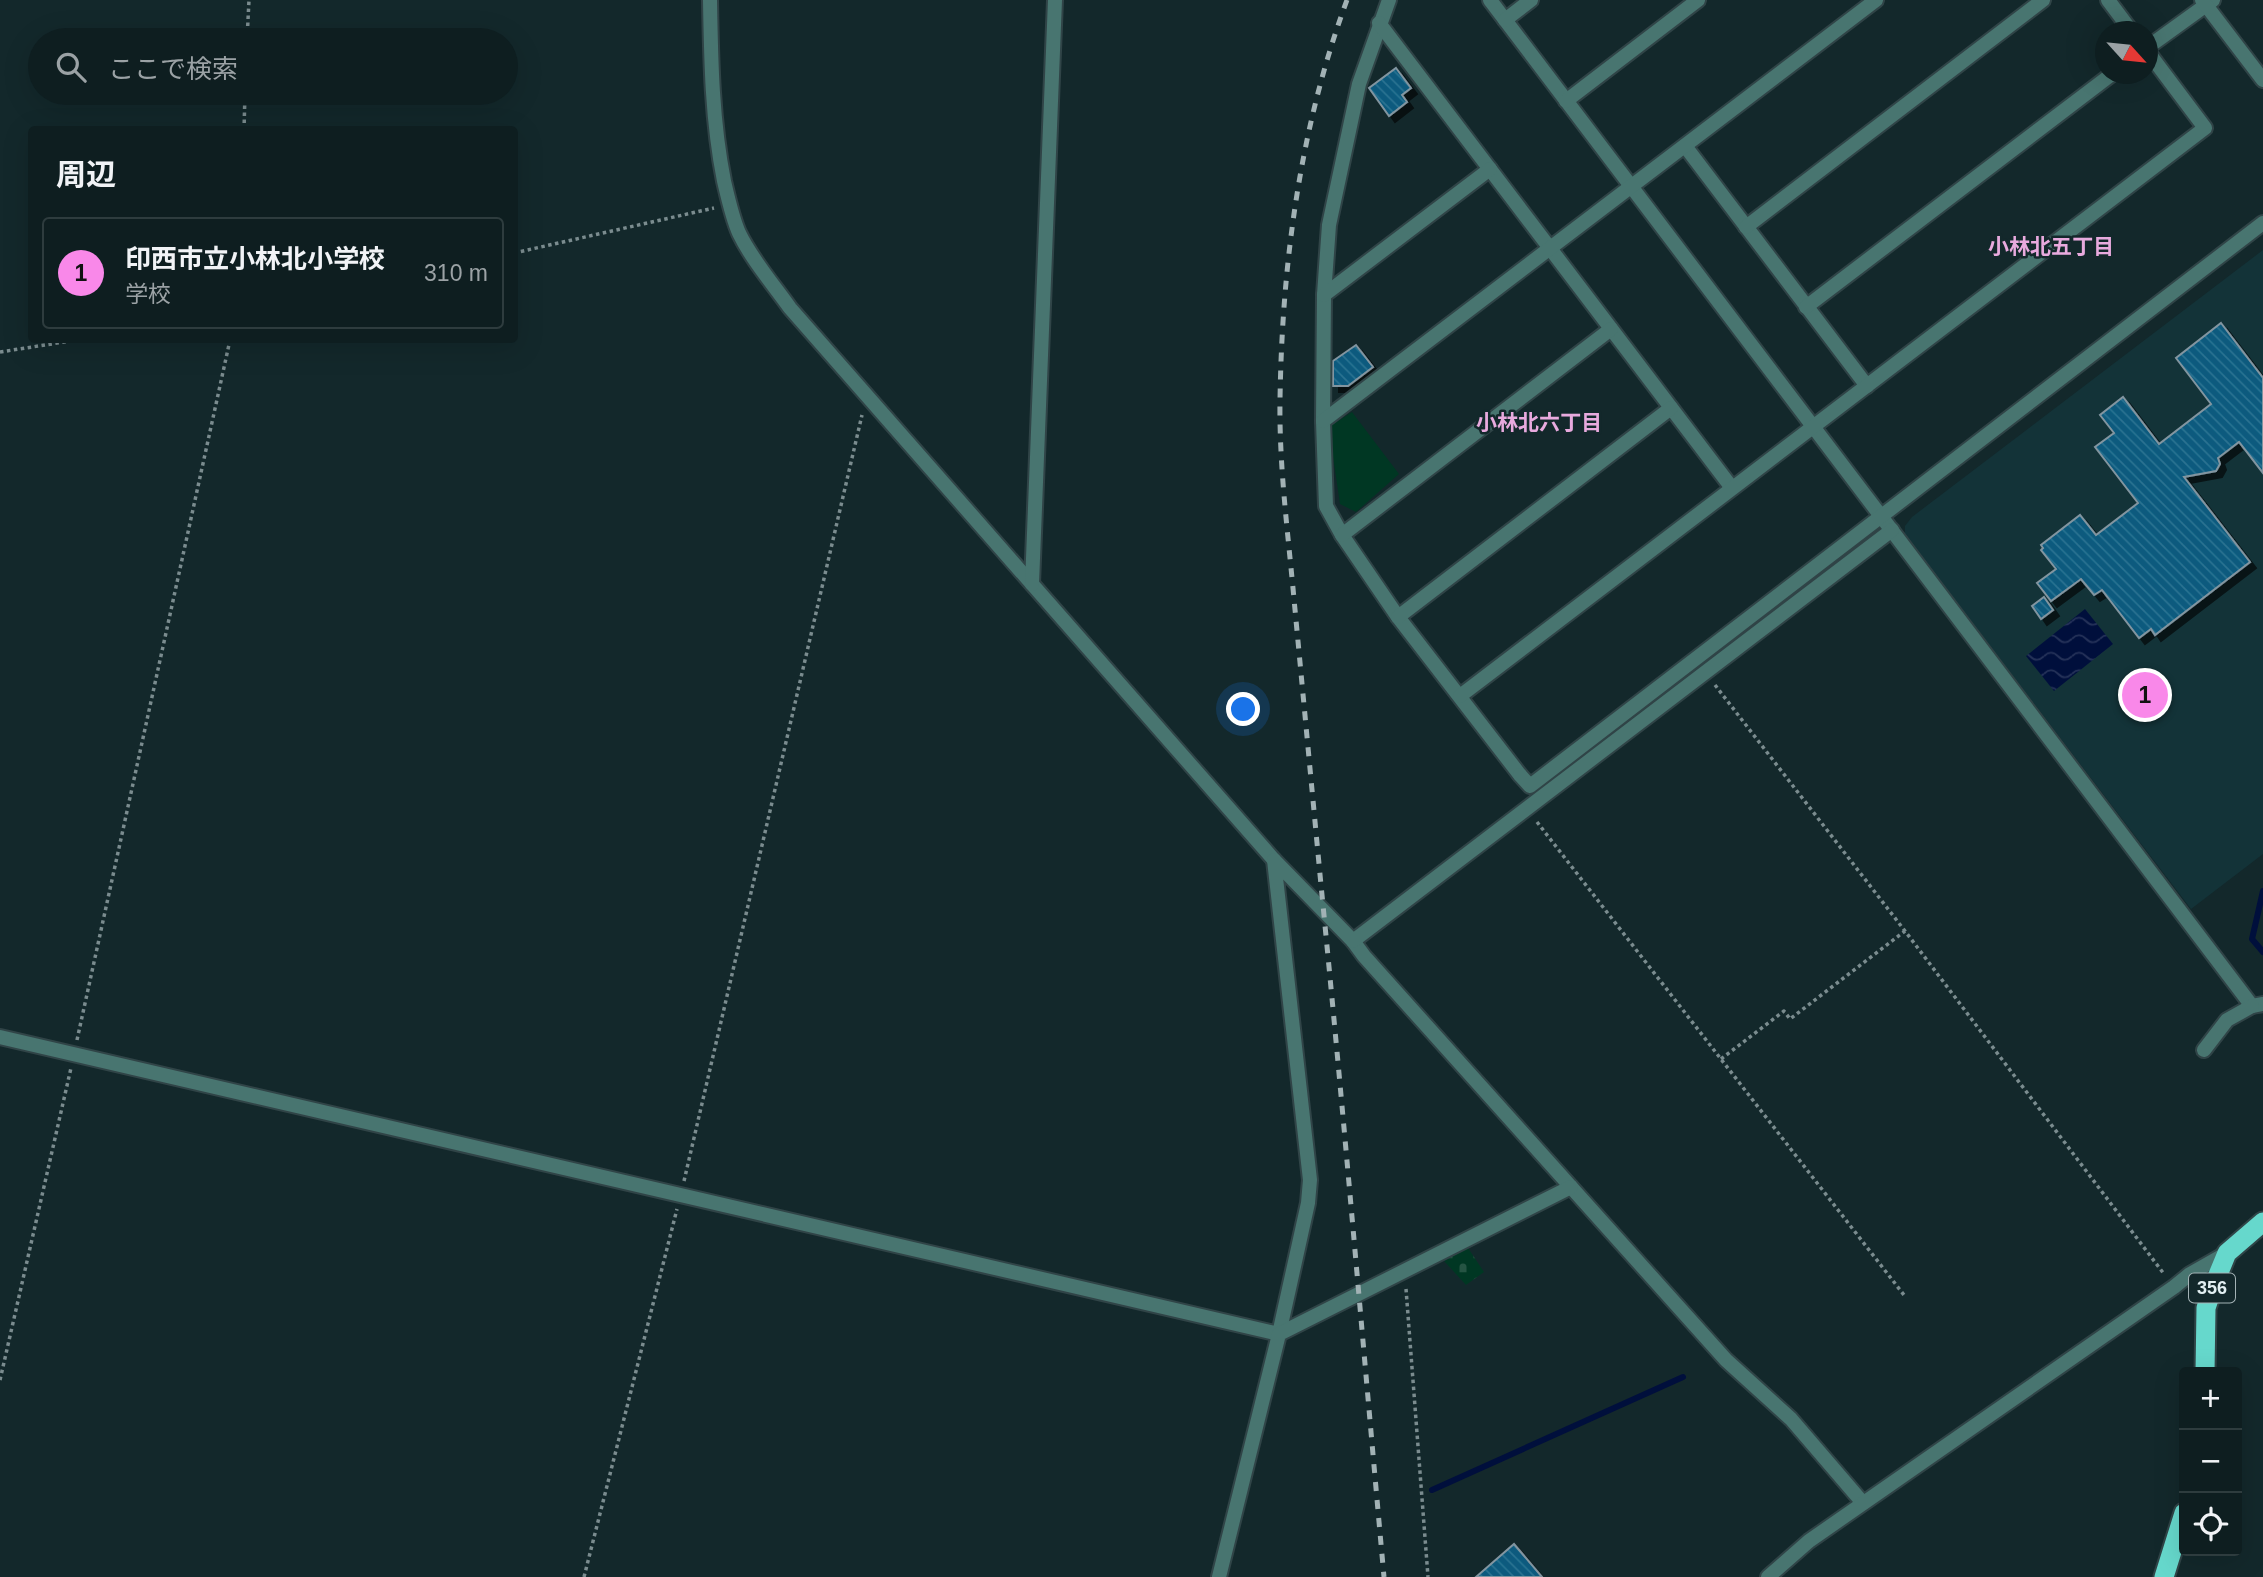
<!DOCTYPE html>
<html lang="ja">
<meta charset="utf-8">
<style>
:root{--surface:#0e1e20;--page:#172729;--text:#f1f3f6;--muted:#9ba2a5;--line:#2e3c3e;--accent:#f988e9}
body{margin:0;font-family:Arial,"Noto Sans JP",sans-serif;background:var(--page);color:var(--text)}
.controls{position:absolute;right:21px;bottom:21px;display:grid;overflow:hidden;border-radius:7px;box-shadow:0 7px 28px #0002}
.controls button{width:63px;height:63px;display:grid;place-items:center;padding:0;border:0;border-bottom:2px solid var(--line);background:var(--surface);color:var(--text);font:35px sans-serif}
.compass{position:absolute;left:2095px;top:21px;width:63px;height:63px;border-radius:50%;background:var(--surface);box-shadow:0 7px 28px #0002;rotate:117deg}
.you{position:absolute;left:1244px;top:710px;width:24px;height:24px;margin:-18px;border:5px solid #fff;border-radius:50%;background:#1a73e8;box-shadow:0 0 0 10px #1a73e833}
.badge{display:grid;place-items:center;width:46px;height:46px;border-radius:50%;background:var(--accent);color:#111;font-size:23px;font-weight:700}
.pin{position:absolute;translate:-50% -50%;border:4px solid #fff;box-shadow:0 2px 7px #0006}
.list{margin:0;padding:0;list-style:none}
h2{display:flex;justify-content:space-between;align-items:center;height:91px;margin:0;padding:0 28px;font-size:30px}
h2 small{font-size:23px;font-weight:400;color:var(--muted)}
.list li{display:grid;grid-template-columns:46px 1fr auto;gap:21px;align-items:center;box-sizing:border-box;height:112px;margin:0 14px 14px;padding:0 14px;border:2px solid var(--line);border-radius:7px}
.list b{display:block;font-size:26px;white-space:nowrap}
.list p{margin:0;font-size:23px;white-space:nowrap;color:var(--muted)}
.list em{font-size:23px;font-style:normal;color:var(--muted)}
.icon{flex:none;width:38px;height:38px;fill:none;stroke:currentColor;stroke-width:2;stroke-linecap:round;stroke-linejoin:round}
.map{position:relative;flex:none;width:2263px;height:1577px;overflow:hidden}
.search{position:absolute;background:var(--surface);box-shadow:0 7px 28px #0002;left:28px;top:28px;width:490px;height:77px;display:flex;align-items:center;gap:18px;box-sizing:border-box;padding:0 24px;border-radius:38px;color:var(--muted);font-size:26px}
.panel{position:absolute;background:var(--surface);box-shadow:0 7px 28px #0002;left:28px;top:126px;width:490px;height:217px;border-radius:7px}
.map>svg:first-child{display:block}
.built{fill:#133338}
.cemetery{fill:url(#cemetery-stones)}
.green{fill:#003723}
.water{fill:url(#water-waves)}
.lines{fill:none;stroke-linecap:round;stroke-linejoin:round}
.stream{stroke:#000f3c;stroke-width:6}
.building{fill:url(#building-back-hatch);stroke:#8295a0;stroke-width:2;filter:url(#shadow)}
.minor-casing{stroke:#304447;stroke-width:18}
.tertiary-casing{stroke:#304447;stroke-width:18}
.trunk-casing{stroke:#304447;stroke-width:23}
.path{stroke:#7b8c8f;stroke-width:3.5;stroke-dasharray:3.5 3.5;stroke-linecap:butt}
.minor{stroke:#487570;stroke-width:14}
.tertiary{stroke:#487570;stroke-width:14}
.trunk{stroke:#66d8cc;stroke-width:19}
.rail{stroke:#a2b2b5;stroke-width:5;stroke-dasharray:9 9;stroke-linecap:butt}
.labels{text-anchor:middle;stroke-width:5;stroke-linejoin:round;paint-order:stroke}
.shield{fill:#13282b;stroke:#a4b3b6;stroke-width:2}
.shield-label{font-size:18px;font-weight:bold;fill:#e2eff2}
.neighbourhood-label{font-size:21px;font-weight:bold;fill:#e8aade;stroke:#13282b}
</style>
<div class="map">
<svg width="2263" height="1577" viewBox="0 0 2263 1577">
<defs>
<pattern id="cemetery-stones" width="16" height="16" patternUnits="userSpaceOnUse" patternTransform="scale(1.75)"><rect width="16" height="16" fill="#003723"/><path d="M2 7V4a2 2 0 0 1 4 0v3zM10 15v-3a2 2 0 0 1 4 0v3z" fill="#255443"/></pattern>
<pattern id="water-waves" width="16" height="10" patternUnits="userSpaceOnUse" patternTransform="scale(1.75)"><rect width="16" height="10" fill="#000f3c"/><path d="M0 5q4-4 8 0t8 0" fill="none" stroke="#253259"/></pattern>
<pattern id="building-back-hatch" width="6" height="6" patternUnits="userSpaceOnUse" patternTransform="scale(1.75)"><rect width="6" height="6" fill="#075a7e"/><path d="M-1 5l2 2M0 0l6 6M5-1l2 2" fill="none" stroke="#2b7291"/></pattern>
<filter id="shadow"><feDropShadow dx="6" dy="6" stdDeviation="0" flood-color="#0009"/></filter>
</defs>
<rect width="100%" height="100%" fill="#13282b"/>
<polygon class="built" points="2263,250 2263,854 2191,909 1905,535 1905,526 1912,517"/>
<polygon class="cemetery" points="1468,1248 1484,1272 1466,1285 1444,1261"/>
<polygon class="green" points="1352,412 1399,474 1356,512 1340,504 1331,443 1332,425"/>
<polygon class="water" points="2085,609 2113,644 2054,691 2026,656"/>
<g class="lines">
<g class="stream">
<polyline points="2263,891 2252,939 2263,952"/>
<polyline points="1432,1490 1683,1377"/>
</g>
</g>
<g class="building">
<polygon points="1396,68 1411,88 1402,95 1407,102 1389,116 1369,88"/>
<polygon points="2221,323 2263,378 2263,473 2239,442 2218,458 2220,464 2216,471 2184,477 2250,562 2155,635 2151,629 2139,638 2102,590 2094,595 2081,579 2051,601 2037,583 2056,569 2041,550 2043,548 2041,545 2080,515 2096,535 2138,503 2095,447 2114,433 2100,415 2123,397 2159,444 2211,404 2176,358"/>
<polygon points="1356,345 1373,367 1348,386 1333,386 1333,361"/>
<polygon points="2044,597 2053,610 2041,619 2032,606"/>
<polygon points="1514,1544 1542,1577 1476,1577"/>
</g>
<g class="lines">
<defs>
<g id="minor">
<path d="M710 0C711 61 712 121 724 181 728 198 732 217 739 233 752 260 773 284 790 308L1274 860"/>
<polyline points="1389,0 1359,84 1329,225 1324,295 1323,421 1326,506 1342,535 1398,617 1520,775"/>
<polyline points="1490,0 2252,1006 2263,1004"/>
<polyline points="2108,0 2132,32"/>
<polyline points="1505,20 1531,0"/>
<polyline points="1379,23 1732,488"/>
<polyline points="2148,47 2213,0"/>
<polyline points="1566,101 1698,0"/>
<polyline points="1685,146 1867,386"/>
<polyline points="1746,227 2043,0"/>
<polyline points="1324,295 1490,169"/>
<polyline points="1806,307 2112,74"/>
<polyline points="1323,421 1876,0"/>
<polyline points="1342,535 1611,329"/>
<polyline points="1032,584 1055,0"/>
<polyline points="1398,617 1671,408"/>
<polyline points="1460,696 2205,128 2148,52"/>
<polyline points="1353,941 1364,956 1726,1360 1791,1419 1863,1503"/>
<polyline points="0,1037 1279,1334 1308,1203 1310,1180 1274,860 1353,941 1892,530"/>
<polyline points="2204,1050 2227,1020 2252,1006"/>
<polyline points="1219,1577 1279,1334 1571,1187"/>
<polyline points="1768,1577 1809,1541 2174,1287 2190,1274 2227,1253"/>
</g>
<g id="tertiary">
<polyline points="2202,0 2263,80"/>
<polyline points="1520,775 1530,786 2263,223"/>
</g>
<g id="trunk">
<polyline points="2205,1372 2206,1308 2213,1287 2227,1253 2263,1222"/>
<polyline points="2164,1577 2184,1513"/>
</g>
</defs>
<use href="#minor" class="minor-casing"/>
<use href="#tertiary" class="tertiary-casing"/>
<use href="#trunk" class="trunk-casing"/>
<g class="path">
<polyline points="247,40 249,0"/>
<polyline points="244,130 245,93"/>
<polyline points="514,253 714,208"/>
<polyline points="0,352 77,340"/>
<polyline points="1715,685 1905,931 2164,1274"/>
<polyline points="1537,822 1904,1295"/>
<polyline points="77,1040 230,340"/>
<polyline points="1721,1059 1784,1011 1790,1019 1905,931"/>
<polyline points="684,1181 862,415"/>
<polyline points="1406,1289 1428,1577"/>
<polyline points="0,1380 71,1068"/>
<polyline points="584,1577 677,1209"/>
</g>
<use href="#minor" class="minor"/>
<use href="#tertiary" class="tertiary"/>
<use href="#trunk" class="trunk"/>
<path class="rail" d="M1347 0C1300 127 1282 264 1280 400 1279 466 1288 533 1294 599 1303 694 1312 790 1321 885 1344 1116 1363 1346 1384 1577"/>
</g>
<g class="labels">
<rect class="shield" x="2189" y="1273.5" width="46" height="29" rx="5"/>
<g class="shield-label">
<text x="2212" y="1294">356</text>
</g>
<g class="neighbourhood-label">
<text x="2051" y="254">小林北五丁目</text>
<text x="1539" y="430">小林北六丁目</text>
</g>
</g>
</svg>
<div class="controls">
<button>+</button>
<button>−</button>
<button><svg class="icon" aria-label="locate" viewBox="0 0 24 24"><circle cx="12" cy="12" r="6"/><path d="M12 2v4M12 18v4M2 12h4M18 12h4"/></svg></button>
</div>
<svg class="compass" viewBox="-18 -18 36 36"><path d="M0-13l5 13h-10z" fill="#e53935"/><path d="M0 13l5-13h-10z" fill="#9ba2a5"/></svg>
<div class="you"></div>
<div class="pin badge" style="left:2145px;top:695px">1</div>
<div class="search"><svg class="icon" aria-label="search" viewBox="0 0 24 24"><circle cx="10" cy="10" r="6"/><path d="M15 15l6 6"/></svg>ここで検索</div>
<section class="panel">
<h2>周辺<small></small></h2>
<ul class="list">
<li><span class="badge">1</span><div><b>印西市立小林北小学校</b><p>学校</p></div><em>310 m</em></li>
</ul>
</section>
</div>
